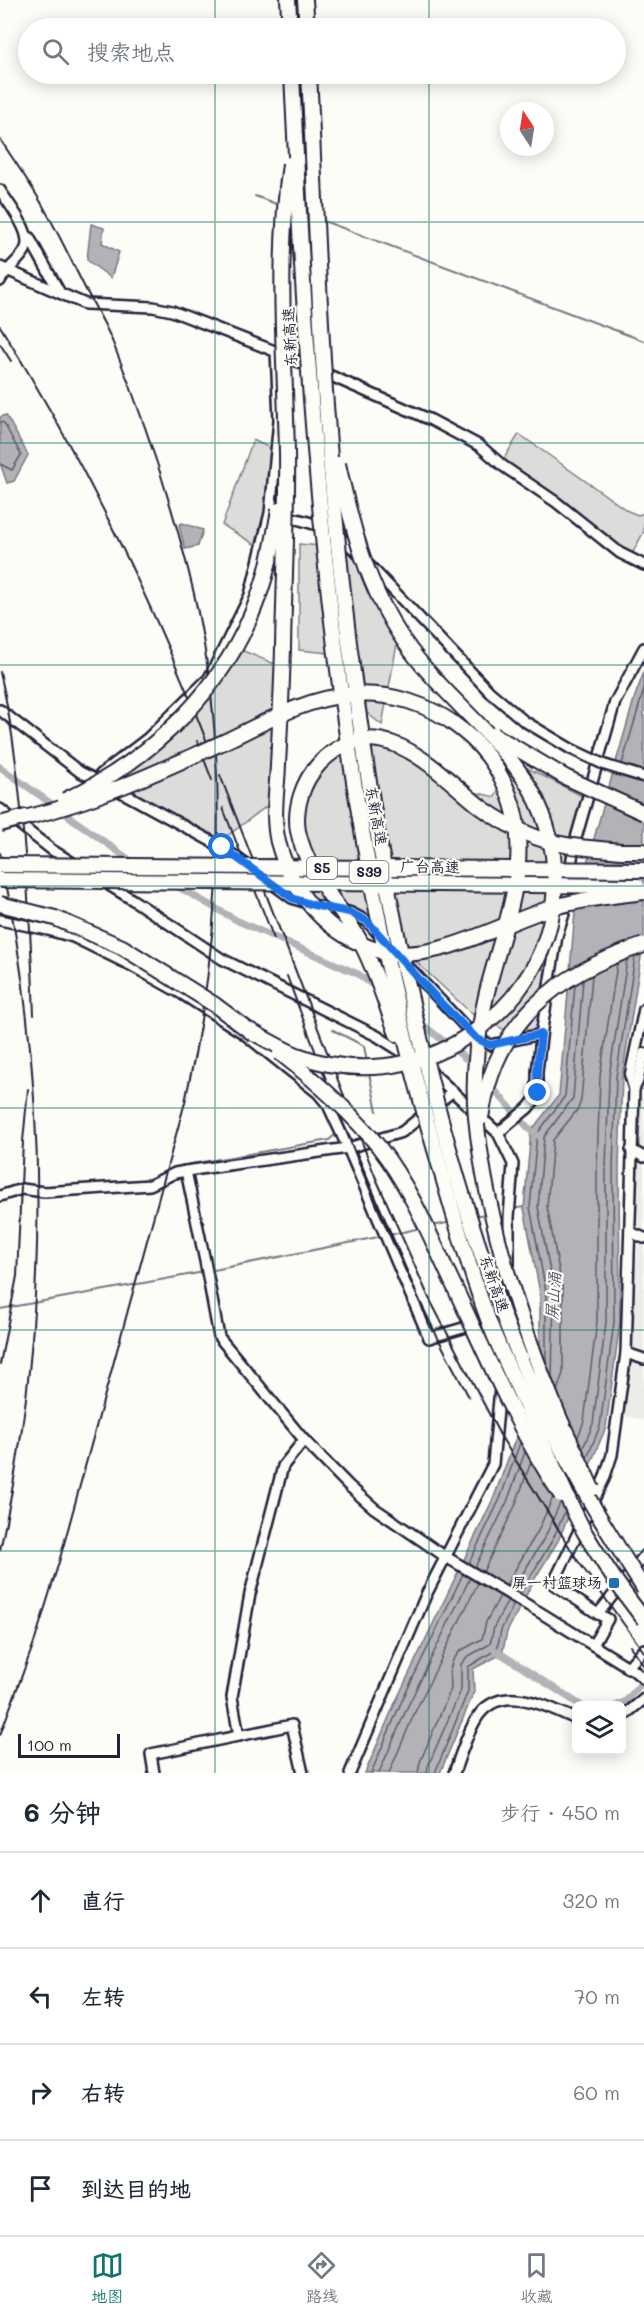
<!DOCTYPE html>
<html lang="zh">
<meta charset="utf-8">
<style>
:root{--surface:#fff;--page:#f2f2f3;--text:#1f2937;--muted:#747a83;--line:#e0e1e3;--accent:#0f766e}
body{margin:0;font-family:Mali,"LXGW WenKai TC",sans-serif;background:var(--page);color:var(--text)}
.controls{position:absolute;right:18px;bottom:18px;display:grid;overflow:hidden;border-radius:9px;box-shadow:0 3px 15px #0003}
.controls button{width:54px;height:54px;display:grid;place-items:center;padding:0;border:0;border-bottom:2px solid var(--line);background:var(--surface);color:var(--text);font:30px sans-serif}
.compass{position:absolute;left:500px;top:102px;width:54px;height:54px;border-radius:50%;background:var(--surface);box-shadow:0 3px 15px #0003;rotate:348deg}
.scale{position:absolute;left:18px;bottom:15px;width:102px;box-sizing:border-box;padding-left:6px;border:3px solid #22223b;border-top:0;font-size:16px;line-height:21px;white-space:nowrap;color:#22223b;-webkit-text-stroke:4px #fdfcf7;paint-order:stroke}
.stop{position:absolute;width:18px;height:18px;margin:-14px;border:4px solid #1a73e8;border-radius:50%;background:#fff}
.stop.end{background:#1a73e8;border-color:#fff;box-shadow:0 2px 6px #0008}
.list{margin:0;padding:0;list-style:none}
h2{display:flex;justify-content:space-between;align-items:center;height:78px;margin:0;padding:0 24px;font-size:26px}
h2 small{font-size:20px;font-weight:400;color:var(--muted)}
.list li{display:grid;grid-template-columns:39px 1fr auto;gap:18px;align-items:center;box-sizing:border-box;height:96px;padding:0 24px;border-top:2px solid var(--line)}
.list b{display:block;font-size:22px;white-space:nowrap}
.list em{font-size:20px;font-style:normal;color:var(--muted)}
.icon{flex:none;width:33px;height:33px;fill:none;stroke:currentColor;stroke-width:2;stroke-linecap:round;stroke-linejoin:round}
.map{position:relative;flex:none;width:644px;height:1773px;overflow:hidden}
.search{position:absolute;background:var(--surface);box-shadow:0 3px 15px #0003;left:18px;right:18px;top:18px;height:66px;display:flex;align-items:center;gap:15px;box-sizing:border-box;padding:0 21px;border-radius:33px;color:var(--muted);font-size:22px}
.sheet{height:462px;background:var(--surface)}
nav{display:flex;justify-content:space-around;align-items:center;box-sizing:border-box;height:84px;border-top:2px solid var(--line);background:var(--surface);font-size:16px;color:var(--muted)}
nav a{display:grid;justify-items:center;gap:3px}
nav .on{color:var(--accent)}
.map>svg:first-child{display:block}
.built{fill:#ecece9}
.green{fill:#dddcdb;stroke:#807f8b;stroke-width:1.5}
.water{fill:#b2b2b7;stroke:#787885;stroke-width:1.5}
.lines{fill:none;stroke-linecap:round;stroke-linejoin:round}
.shore{stroke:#5c5c6d;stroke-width:1.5}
.stream{stroke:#787885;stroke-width:2}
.canal{stroke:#b2b2b7;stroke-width:7}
.minor-casing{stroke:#22223b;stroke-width:14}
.highway-casing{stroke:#22223b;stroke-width:18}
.minor{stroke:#fdfcf7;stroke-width:9}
.highway{stroke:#fdfcf7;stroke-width:14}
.rail{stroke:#22223b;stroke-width:2}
.minor-bridge-casing{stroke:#22223b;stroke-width:14;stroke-linecap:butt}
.highway-bridge-casing{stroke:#22223b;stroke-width:18;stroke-linecap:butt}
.minor-bridge{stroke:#fdfcf7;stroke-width:9}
.highway-bridge{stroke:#fdfcf7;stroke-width:14}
.route{stroke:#1a73e8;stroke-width:8}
.grid{fill:none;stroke:#0f766e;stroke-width:1.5;stroke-opacity:0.55}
.poi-dot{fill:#1f6fb2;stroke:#fdfcf7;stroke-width:2}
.labels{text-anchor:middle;stroke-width:4.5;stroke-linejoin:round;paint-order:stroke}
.shield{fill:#fdfcf7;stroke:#646373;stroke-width:1.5}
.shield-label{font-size:14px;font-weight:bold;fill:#22223b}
.street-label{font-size:15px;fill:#22223b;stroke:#fdfcf7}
.poi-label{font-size:15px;fill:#22223b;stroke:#fdfcf7;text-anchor:end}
.water-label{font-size:16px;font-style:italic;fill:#545466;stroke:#fdfcf7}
</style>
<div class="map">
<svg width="644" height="1773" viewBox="0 0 644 1773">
<rect width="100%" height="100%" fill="#fdfcf7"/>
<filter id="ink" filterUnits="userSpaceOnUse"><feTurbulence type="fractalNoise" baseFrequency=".0167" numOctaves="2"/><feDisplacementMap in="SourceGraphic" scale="12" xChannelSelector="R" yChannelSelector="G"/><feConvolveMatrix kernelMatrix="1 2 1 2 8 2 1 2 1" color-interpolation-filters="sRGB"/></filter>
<g filter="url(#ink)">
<polygon class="built" points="639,1096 644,1097 644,1420 625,1416 638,1243 636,1159"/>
<g class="green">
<polygon points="519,434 628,511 638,515 644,513 644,531 631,556 503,460"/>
<polygon points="253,440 272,449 266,513 256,545 222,525"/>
<polygon points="299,544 351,549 397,644 382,725 367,713 359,656 299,650"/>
<polygon points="241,650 287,669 272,802 222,840 110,783 175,733 225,675"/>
<polygon points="380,745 416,758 449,786 495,797 514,761 584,797 571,837 537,1031 517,1036 472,1014 368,917 349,908 311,899 248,859 301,858 304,800 321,767 340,753"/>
</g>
<g class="water">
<polygon points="91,224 104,228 102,243 119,252 111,278 87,260"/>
<polygon points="6,415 28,455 14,481 7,483 0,463 0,417"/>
<polygon points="182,523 203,530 198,546 185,549 179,525"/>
<polygon points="644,672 644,938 622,1077 619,1167 620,1322 606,1427 558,1541 534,1580 507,1632 502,1654 473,1669 474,1692 440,1773 365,1773 395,1703 494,1497 540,1372 540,1293 524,1208 531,1131 559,1095 576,901 635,696"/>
</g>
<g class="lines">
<g class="shore">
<polyline points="0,422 4,423 21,455 12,470 0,464"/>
<polyline points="622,764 644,689"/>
<polyline points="546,1362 546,1292 530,1207 537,1134 565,1096 575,985"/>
<polyline points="552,1378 554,1293 538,1207 544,1137 573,1098 583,980"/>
<polyline points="557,1391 563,1373 563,1292 547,1206 553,1140 578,1109 581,1100 592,975"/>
<polyline points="578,1437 584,1421 597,1321 597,1166 600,1076 617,964"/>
<polyline points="583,1448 593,1424 606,1322 606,1167 609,1077 627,960"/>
<polyline points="587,1458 600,1426 614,1322 613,1167 616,1077 635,957"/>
<polyline points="469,1563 500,1499 520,1443"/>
<polyline points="475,1567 507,1502 525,1452"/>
<polyline points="483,1572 515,1506 531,1462"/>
<polyline points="506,1585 538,1531 553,1497"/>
<polyline points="513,1590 546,1535 560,1503"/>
<polyline points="520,1594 553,1539 565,1511"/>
<polyline points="371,1773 400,1705 463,1574"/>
<polyline points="379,1773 407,1708 470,1578"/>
<polyline points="389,1773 415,1712 478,1583"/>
<polyline points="418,1773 420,1762 451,1689 450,1669 453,1660 460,1651 482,1639 486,1622 500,1596"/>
<polyline points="427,1773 428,1766 461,1690 461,1664 467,1657 490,1644 494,1627 508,1600"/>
<polyline points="435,1773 468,1691 468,1667 497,1649 501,1630 514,1604"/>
</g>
<g class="stream">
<polyline points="255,196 279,205"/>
<polyline points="321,220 644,341"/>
<polyline points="333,1030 364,1046 367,1062"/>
<polyline points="369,1073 377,1111"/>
<polyline points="179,1166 329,1140 336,1134"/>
<polyline points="512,1209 524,1207"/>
<polyline points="474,1216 486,1214"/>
<polyline points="433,1226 451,1222"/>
<polyline points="389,1235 421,1228"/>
<polyline points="209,1271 383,1236"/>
<polyline points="0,1309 204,1272"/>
</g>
<g class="canal">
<polyline points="0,767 134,863"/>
<polyline points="173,884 238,921 358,974 379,990"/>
<polyline points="399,1006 469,1061 531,1131 537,1135"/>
<polyline points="495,1650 582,1706"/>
<polyline points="616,1706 626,1701 644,1680"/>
</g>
<defs>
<g id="minor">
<path d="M0 190C9 205 36 236 24 252 17 263 6 269 0 281"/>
<polyline points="29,237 60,293"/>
<polyline points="0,267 85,304 153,307 172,311 272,350 431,420 480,446 503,466 556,502 620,553 644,565"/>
<path d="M282 516C315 522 338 530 360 556"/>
<polyline points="370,566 490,692 524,721 571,749"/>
<polyline points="0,710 80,772 101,782"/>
<polyline points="101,774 148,738 209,678 250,595 270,513 279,420 276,351"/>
<polyline points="114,788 222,847 292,898 313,905 349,912 367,921 381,937"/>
<polyline points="0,809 52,850 133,900 222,959 377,1036 410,1057"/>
<polyline points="0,920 48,930 73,937 132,966 182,994 243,1033 318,1093 328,1105 348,1148 429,1338 507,1315"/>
<polyline points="405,963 476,1038 491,1045 541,1034"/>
<polyline points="427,1068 498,1133 513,1164 509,1217 509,1265"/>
<polyline points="634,1089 638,1081 644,1053"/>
<polyline points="498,1133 528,1108 537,1097 537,1072 542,1029 557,936 564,914 574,845 615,702 644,648"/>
<polyline points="631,1150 644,1157"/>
<polyline points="186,1171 205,1261 219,1337 304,1440 349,1486 374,1508 446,1557 541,1613 633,1670 644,1679"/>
<polyline points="0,1196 22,1189 44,1192 150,1185 175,1173 186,1171 348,1148 402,1132 453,1091"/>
<polyline points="630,1232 644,1238"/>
<polyline points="626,1353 644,1359"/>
<polyline points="598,1614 553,1584 604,1479 612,1455 626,1353 634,1089 630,1076 644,1009"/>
<polyline points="593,1645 608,1619 598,1614 644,1556"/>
<polyline points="627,1668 644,1649"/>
<polyline points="622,1717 644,1699"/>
<polyline points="239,1736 232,1697 250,1594 283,1466 304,1440"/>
<polyline points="154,1773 151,1754 292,1725 303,1773"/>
<polyline points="350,1773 426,1595 493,1464 509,1291"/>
<path d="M454 1773C460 1756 466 1737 475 1721 498 1680 546 1706 576 1719"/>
</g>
<g id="highway">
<polyline points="288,0 290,28"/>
<polyline points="305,0 307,28"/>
<polyline points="621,851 644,851"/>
</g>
</defs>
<use href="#minor" class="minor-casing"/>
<use href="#highway" class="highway-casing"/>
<use href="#minor" class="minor"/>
<use href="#highway" class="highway"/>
<g class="rail">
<path d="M0 139C13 159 27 179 39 199 55 226 69 256 83 284 93 304 105 323 113 343 143 416 168 492 188 569 232 739 224 932 185 1102L59 1562 35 1640 0 1735"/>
<path d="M0 326C84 461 153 602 210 750"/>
<polyline points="0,344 11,361"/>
<path d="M0 672C14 732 20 793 25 854 29 908 32 961 34 1015"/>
<polyline points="197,741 212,780"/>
<polyline points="220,775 375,1176 429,1298 500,1435 578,1561 644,1652"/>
<polyline points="223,808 274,939"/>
<path d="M0 853C49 1082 51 1321 0 1550"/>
<path d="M287 976C340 1119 395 1263 469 1397"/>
<polyline points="0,1364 17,1276 23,1141 28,1089"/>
<polyline points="630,1646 644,1666"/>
</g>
<defs>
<polyline id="minor-bridge" points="571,749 605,765 644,777"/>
<g id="highway-bridge">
<path d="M292 74C309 433 332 795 433 1143 451 1205 468 1267 491 1327 504 1360 520 1391 534 1423 551 1459 566 1498 585 1533 603 1563 622 1592 644 1619"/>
<path d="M309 74C315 184 318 294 326 405 342 633 374 860 431 1082 462 1202 499 1320 553 1432 579 1486 612 1538 644 1589"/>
<path d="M290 164C276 259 285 357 287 453 288 518 284 583 283 648 282 687 280 726 278 765 277 791 272 817 278 842 292 894 328 936 380 951 434 965 501 923 551 908 581 899 613 896 644 892"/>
<polyline points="494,735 565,777 644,813"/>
<path d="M65 800C153 759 227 687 259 595 269 568 274 538 279 510"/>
<path d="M19 819C88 804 154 774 217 745 259 726 302 699 348 695 389 691 431 704 462 730 479 743 492 759 502 779 540 852 503 924 486 996 477 1036 472 1077 476 1117 486 1221 520 1324 560 1419 571 1443 582 1466 592 1489"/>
<polyline points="0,824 26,817"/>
<polyline points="0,865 644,870"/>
<polyline points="0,880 637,886"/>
<polyline points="0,904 55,918 122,947 215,1005 255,1035"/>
<path d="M249 1030C264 1038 280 1048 297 1055 352 1076 417 1070 466 1037 487 1024 508 1006 522 985 566 926 565 837 523 777 489 727 438 691 404 641 367 587 352 527 338 464"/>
<path d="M397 1034C385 1003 376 970 360 941 340 904 307 874 298 831 294 808 303 781 319 764 376 704 432 767 477 804 492 816 510 826 528 834 557 847 589 848 621 851"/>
<path d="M280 1053C316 1081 351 1112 379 1147 407 1183 426 1226 445 1267 482 1344 514 1424 561 1495"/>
<path d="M481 1118C495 1021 555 974 644 945"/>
</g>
</defs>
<use href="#minor-bridge" class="minor-bridge-casing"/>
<use href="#highway-bridge" class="highway-bridge-casing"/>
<use href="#minor-bridge" class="minor-bridge"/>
<use href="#highway-bridge" class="highway-bridge"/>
</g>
</g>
<g class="lines" filter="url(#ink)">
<polyline class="route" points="222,847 292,898 313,905 349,912 367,921 438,1000 476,1038 490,1045 541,1034 537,1072 538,1093"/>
</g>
<path class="grid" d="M215 0V28M429 0V28M215 74V1773M429 74V1773M0 222H644M0 443H644M0 665H644M0 886H644M0 1108H644M0 1330H644M0 1551H644"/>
<rect class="poi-dot" x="608" y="1577" width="12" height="12" rx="3"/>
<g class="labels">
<g class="shield">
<rect x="307" y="857" width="30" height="22" rx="4.5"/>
<rect x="349.5" y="861" width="39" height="22" rx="4.5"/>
</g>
<g class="shield-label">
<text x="322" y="873">S5</text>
<text x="369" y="877">S39</text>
</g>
<g class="street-label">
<text transform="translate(290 337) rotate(-93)" y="5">东新高速</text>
<text transform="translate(376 816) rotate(80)" y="5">东新高速</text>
<text transform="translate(430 867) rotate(1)" y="5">广台高速</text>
<text transform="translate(494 1284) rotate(71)" y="5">东新高速</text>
</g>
<g class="poi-label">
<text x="602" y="1588">屏一村篮球场</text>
</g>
<g class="water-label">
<text transform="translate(553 1296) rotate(-86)" y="6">屏山涌</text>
</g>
</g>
</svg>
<div class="controls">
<button><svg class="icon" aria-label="layers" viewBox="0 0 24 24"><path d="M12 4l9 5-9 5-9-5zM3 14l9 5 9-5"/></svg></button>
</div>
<svg class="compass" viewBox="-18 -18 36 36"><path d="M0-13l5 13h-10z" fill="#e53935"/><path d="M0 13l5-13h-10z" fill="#747a83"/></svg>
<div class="scale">100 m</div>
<div class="stop" style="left:222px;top:847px"></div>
<div class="stop end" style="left:538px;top:1093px"></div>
<div class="search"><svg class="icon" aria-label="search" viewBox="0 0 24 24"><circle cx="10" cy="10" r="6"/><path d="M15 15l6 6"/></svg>搜索地点</div>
</div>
<section class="sheet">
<h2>6 分钟<small>步行 · 450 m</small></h2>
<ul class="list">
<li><svg class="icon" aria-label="ahead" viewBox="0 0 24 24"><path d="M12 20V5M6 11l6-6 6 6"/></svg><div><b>直行</b></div><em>320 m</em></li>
<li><svg class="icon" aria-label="left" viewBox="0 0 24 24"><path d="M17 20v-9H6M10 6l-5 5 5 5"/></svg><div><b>左转</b></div><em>70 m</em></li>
<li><svg class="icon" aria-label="right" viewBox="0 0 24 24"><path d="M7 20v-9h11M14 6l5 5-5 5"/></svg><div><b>右转</b></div><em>60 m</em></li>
<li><svg class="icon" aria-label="arrive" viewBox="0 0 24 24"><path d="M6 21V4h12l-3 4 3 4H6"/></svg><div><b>到达目的地</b></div></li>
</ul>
</section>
<nav>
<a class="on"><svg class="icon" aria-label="map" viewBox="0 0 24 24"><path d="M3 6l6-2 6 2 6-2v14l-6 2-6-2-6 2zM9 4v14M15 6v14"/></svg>地图</a>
<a><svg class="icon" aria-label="directions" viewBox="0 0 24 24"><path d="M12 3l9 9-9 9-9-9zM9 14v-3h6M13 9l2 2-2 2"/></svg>路线</a>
<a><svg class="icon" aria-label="saved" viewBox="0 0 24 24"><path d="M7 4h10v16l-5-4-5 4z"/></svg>收藏</a>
</nav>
